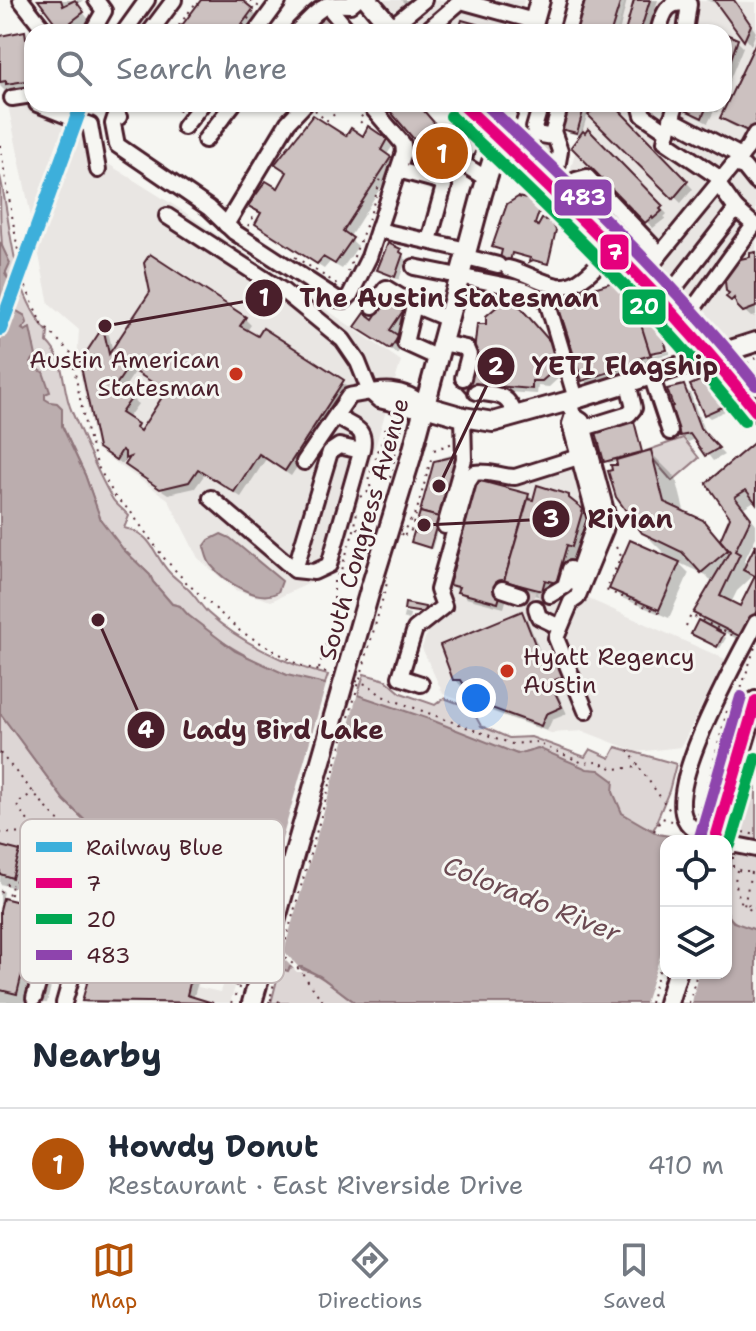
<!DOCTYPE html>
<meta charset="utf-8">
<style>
:root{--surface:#fff;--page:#f2f2f3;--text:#1f2937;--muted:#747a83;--line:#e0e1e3;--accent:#b45309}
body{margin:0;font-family:"Shantell Sans",sans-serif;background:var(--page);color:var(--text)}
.controls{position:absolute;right:24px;bottom:24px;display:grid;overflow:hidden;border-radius:16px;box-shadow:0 2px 6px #0004}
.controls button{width:72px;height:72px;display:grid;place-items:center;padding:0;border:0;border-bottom:2px solid var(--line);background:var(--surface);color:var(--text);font:40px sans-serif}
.you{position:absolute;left:476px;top:698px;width:28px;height:28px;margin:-20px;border:6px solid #fff;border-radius:50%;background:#1a73e8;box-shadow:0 0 0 12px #1a73e833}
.badge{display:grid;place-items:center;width:52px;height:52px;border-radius:50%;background:var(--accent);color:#fff;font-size:26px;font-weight:700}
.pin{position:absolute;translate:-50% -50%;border:4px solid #fff;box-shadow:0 2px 8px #0006}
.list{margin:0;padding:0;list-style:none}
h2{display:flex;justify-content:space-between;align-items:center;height:104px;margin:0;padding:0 32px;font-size:34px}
h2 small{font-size:26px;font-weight:400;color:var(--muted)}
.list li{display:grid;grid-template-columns:52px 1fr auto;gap:24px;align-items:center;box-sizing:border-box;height:112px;padding:0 32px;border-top:2px solid var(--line)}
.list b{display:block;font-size:30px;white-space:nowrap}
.list p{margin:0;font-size:26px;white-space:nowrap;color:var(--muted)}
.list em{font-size:26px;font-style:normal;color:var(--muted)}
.icon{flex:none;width:44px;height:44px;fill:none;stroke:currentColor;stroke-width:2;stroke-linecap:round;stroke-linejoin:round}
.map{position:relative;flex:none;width:756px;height:1003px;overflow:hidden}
.search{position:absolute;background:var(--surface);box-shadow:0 2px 6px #0004;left:24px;right:24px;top:24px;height:88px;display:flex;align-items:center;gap:20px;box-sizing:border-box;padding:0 28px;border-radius:24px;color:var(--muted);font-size:30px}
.sheet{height:216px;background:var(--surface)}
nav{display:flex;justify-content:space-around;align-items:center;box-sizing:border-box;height:112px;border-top:2px solid var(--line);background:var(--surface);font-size:22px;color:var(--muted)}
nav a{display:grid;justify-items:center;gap:4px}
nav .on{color:var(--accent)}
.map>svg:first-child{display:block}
.built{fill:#e9e6e3}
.green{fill:#ddd6d5;stroke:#947a80;stroke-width:2}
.water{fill:#bbadae;stroke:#8e747a;stroke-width:2}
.pier{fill:#f6f6f2}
.shadow{fill:#0003;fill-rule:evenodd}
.building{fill:#ccc1c0;stroke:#4a1f2b;stroke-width:2;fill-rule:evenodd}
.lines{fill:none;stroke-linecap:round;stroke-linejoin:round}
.minor-tunnel{stroke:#d4cbca;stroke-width:14;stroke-dasharray:14 7;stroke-linecap:butt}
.minor-casing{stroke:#4a1f2b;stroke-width:20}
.major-casing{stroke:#4a1f2b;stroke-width:24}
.path{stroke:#4a1f2b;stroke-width:2;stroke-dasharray:2 6;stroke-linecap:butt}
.minor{stroke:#f6f6f2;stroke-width:14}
.major{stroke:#f6f6f2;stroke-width:18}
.major-bridge-casing{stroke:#4a1f2b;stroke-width:24;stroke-linecap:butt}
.path-bridge{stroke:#4a1f2b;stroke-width:2;stroke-dasharray:2 6;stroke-linecap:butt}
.major-bridge{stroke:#f6f6f2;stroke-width:18}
.bus-1-casing{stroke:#f6f6f2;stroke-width:18}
.bus-2-casing{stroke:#f6f6f2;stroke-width:18}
.bus-3-casing{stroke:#f6f6f2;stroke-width:18}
.bus-1{stroke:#e5007d;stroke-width:12}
.bus-2{stroke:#00a651;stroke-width:12}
.bus-3{stroke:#8e44ad;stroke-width:12}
.rail-1-casing{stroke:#f6f6f2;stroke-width:20}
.rail-1{stroke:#3cafdb;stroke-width:14}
.poi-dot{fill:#c8321e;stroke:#f6f6f2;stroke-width:3}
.labels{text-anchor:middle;stroke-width:6;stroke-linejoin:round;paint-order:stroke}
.poi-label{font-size:24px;fill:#4a1f2b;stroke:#f6f6f2;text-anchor:end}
.street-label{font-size:24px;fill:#4a1f2b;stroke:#f6f6f2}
.water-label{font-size:26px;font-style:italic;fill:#6c4a52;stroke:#f6f6f2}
.key{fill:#f6f6f2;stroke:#c2b6b6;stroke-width:2}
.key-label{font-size:22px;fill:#4a1f2b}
.leader{fill:none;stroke:#4a1f2b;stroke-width:3}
.callout-dot{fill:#4a1f2b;stroke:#f6f6f2;stroke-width:3}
.mark-label{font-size:24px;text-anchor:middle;font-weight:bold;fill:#fff}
.callout-label{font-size:26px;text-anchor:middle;font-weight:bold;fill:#4a1f2b;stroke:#f6f6f2;stroke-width:6;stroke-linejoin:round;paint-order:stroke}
.line-badge{stroke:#f6f6f2;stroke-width:3}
.badge-label{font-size:22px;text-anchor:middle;font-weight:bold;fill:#fff}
</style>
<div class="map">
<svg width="756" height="1003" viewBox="0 0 756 1003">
<rect width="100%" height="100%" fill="#f6f6f2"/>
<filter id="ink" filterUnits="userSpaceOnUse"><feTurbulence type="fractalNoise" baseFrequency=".0125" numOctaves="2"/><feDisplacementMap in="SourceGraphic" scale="16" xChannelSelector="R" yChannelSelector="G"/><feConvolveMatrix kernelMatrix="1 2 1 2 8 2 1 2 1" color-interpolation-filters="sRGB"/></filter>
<g filter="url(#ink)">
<g class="built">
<polygon points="384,0 524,0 516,32 411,32"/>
<polygon points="625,0 756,2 756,330 713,342 565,190 588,104 724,104 724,32 617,32"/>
<polygon points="32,101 32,104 92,104 105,162 180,209 401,361 338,570 271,601 235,590 198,558 168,499 96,449 77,360 79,330 49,304 8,105"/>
<polygon points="573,470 587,508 566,589 725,659 681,747 637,752 583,731 551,733 443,694 422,648 475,481 479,479 508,484"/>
<polygon points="108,913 202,969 198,987 220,992 223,982 235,987 230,1003 81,1003"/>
</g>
<g class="green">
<path d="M0 176C12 227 11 292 48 332L47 342C67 361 61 388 72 412 85 441 96 471 112 498 115 504 124 510 129 516L124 528C154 534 152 554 170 573 176 579 183 584 189 590 196 597 201 606 208 613 238 641 289 666 328 675L325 684C317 683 309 682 301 680 265 669 203 635 180 606L172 604 153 582 150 575 123 549 101 521 85 475 62 426 61 419 45 399V394L31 362 34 346 31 340 29 329 25 331 22 329 25 316 15 310 13 305C19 290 8 282 5 270 0 239 0 208 0 176Z"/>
<polygon points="683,438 699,458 672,481 646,451"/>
<polygon points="364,674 386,680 401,693 435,705 444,698 471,708 481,726 509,738 531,737 585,757 590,749 610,758 616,747 676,764 669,791 657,820 658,822 653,830 617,815 538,748 517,754 357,697"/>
<path d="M0 713 64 800 101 836 115 838 122 846V851L151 874 183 889 251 946 247 971 236 986 109 913C117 898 123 884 105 874L106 871 86 872 0 846Z"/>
<path d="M756 773V930C746 927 735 926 729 916 715 893 748 801 756 773Z"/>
<path d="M283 967C318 967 329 985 356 1003H271L279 972Z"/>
</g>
<g class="water">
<path d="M0 242 10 263 5 274 19 296 13 305 15 310 25 316 27 323 22 329 25 331 30 328 36 356 31 362 33 367 43 372 50 392 45 394V399L50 402 57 403 62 408V426L85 475 101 520 123 549 150 575 153 582 172 604 180 606 188 615 235 651 287 675 325 684 429 719 517 754 538 748 587 769 599 770 614 781 613 792 622 813 658 834 675 837 680 841H666V973H726V912L733 922 756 930V1003H356L320 976 302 967H290L288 971 248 959C250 936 221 921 206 909 197 902 191 893 182 888 172 882 162 879 152 874 142 869 132 858 122 850 121 839 111 838 101 836L64 800 0 713Z"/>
<path d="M221 534 230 538 282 581 278 592C258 604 224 581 211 565 207 560 206 553 204 547L209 540Z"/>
</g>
<g class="pier">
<polygon points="327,681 358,693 284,951 303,972 297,972 283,958 278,971 247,962 251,948 239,945 235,935 237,931 245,930 248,934 244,940 253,941"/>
<polygon points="666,938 666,973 698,973 692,1003 645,1003"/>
</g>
<g class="shadow">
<polygon points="41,0 83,0 77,5 92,23 80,32 65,32"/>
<polygon points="204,0 238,0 262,20 253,32 179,32"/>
<polygon points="401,0 426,0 412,11"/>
<polygon points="581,0 627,0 619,32 577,32 573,28"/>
<polygon points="636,0 658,0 648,32 628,32"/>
<polygon points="705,0 733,0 756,32 751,45 719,4"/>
<polygon points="25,34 32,41 32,91 6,92 0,86 0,38"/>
<polygon points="727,37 737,41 743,47 724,94 724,42"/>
<polygon points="756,47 756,137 729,124 722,118"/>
<polygon points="178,104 198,104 191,114"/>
<polygon points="387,104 416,104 443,135 467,153 452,149 447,167 438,164 434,160 441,133 425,148"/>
<polygon points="570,104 581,104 589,109 582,133 585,136 588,132 667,214 664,217 666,218 653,228 573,147 581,136 567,132 562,128"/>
<polygon points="603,104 626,104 623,116 693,189 681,203 597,121"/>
<polygon points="691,104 717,104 719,106 717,112 714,111 708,123 694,116 688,110"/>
<polygon points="347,139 386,140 392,147 386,156 395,165 349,238 358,246 342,269 330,262 324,269 263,230 257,223 262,215 251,206 278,191 288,173 277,164"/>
<polygon points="400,251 406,260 399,280 379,269"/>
<polygon points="756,254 756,316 751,317 729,297"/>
<polygon points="631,297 638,304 643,318 664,332 668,347 653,350 653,355 670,351 670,354 655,357 656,361 643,365 643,369 590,386 583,379 573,303"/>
<polygon points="389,300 410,316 397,336 404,344 397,354 364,333"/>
<path d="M245 319 251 325 246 332 258 339 264 331 349 388 291 476 266 459 241 497 205 474 195 488 168 494 133 471 127 465 130 461 127 458 122 464 99 447 82 362 104 330 109 335 113 352ZM135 372 168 392 142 431 127 419 138 404 122 391Z"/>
<polygon points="488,326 566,362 564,373 549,387 538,386 537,394 491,391 478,401 462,384 474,373"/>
<polygon points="709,380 725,411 710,418 705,414"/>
<polygon points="683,387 690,393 706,436 724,455 713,461 696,439 688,442 682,435"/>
<path d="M633 423 643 454 650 452 676 478 685 514 701 522 721 541 732 517 709 484 756 443V500L743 508 756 524V537L744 561 748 565 756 548V641L753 647 718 629 726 638 720 648 696 636 709 627 695 613 713 583 706 575 679 563 689 573 669 618 622 598 612 588 671 560 643 532 618 461 609 463 606 461ZM753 576 755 579 741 608 731 603 737 591Z"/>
<polygon points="460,452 432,549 415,544 413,542 443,461 441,458"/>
<polygon points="528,495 534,501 568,496 592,521 582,555 576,554 566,592 552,600 516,590 511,585 504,608 466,598 451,584"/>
<polygon points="404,613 410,615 409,620 403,618"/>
<polygon points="521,613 527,619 547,668 558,663 570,683 555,688 567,714 552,720 547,731 475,705 469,699 470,691 467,685 461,686 455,679"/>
<polygon points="0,848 19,853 35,869 74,871 79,875 73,897 35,887 30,881 27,891 0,884"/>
<polygon points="0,888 4,892 2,900 28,907 41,893 67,919 47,1003 0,1002"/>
<polygon points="193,969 200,976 193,999 206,1003 86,1003 84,1001"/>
</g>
<g class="building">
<polygon points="38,0 61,0 63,6 75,0 84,12 71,22 75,26 62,32"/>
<polygon points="201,0 242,0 253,9 236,32 177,32"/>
<polygon points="579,0 621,0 611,32 582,32 570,29"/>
<polygon points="634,0 650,0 640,32 625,32"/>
<polygon points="714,0 734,0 751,25 744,41"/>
<polygon points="324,10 328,15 326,17 338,26 331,32 305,32"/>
<polygon points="462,20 494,29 493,32 458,32"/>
<polygon points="25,31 26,38 30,37 32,46 32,80 6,84 6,81 0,82 0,36"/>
<polygon points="726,34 738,39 726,73 724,73"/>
<polygon points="756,42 756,135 720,118"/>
<polygon points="384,104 418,104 437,126 417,143"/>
<polygon points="545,104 555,104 547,132 537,129"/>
<polygon points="568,104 585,104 577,133 560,129"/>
<polygon points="600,104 619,104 617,108 688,181 673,199 588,115"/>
<polygon points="687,104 689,105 712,104 710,107 707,106 702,118 685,110"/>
<polygon points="313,115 346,136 351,128 363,136 368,126 387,139 381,150 391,157 343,231 353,238 335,264 323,257 317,264 255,224 261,213 248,206 266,181 278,188 287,172 275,164"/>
<polygon points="588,129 663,206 660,209 662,211 653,219 652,217 645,223 571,147 583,131 585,133"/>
<polygon points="440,132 465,142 462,150 448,146 443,164 431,160"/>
<polygon points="518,197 542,203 535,224 538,226 542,219 551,221 556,230 548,264 533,260 529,262 530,258 512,253 507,274 497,271 502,250 492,247 507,204"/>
<polygon points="388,243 401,249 400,252 403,254 395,277 377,270"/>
<polygon points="756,252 756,307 743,312 737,306 734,298 731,301 726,297 729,293 726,291 724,271 731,261 750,257 750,253"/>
<path d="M150 254 246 317 240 326 258 336 263 328 344 380 285 471 259 454 234 492 198 469 189 482 160 489 125 465 130 457 125 459V452L122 450 116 460 98 448 80 362 103 327 109 354 150 292 144 263ZM128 367 166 391 140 431 136 428 138 424 121 413 133 396 116 385Z"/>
<polygon points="616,281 633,296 651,355 637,359 637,363 582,381 557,302 571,297 572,301 582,298 581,292"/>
<polygon points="388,297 405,308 390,330 399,336 390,349 355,327 365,313 373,319"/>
<polygon points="507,298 513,299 561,354 558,367 542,381 532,381 532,389 484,385 470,396 459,384 472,372 477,324 486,324 486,316"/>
<polygon points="649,314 657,326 660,325 667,350 650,353 639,318"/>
<polygon points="709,377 722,407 704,415 690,385"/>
<polygon points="684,385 700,428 719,448 705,456 690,434 680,436 671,407 673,406 667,389"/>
<polygon points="634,421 642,452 604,462 596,432"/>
<polygon points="756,441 756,503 746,490 735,497 751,518 735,551 740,554 720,596 740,606 755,576 743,570 756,544 756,612 743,638 693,613 730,551 720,540 730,517 706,483"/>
<polygon points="651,450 664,502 703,520 728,550 701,573 682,552 642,533 616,497 608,471 612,470 611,465 617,465 616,460"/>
<polygon points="460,455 441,518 420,512 434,461"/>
<polygon points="477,480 529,494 498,603 457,592 459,587 449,585"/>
<polygon points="537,485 569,495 569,498 583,509 572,547 567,545 556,583 545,580 542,591 504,581 528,499 533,500"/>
<polygon points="420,512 439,517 430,548 411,542"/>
<polygon points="630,540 680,562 659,610 609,589"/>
<polygon points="405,603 425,607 424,613 404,610"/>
<polygon points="522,611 544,667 559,661 565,676 550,682 562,707 546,714 541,726 467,699 468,691 461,680 453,680 440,645"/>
<polygon points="698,620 724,634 717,647 691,634"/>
<polygon points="0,846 20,851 12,878 0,874"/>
<polygon points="31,888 42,891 17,994 0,990 0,910 3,898 27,904"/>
<polygon points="101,933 154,949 168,950 194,967 187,995 213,1003 82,1001"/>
</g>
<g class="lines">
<g class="minor-tunnel">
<polyline points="538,144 550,154"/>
<polyline points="459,149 461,141"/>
<polyline points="520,595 538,600 547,595 555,596"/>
</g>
<defs>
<g id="minor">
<polyline points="21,0 46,32"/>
<polyline points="327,5 346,28"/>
<polyline points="391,27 424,0"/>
<polyline points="92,32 104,11 96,0"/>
<polyline points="124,32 147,0"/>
<polyline points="150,32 174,0"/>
<polyline points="256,32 278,2"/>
<path d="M300 32 299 29C320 9 320 3 350 5L356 0"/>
<polyline points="425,32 461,1 534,21"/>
<polyline points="567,32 576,0"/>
<path d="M658 32C663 14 666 0 689 4L685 32"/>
<polyline points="12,98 32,95"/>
<polyline points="37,104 90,125 98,170"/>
<polyline points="541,104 534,128 536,134 553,137"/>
<polyline points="640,104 643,115 668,132"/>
<polyline points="676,104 665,141 721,179"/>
<polyline points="119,117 115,118 113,124 117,145 209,208 234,232 337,299 345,300 350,295 369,257 404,152 403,144 369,104"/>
<polyline points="671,119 741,156"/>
<polyline points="480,120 464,157 463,164 487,179"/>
<polyline points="184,127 202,104"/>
<polyline points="205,140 233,104"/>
<polyline points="734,164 744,167 756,182"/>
<polyline points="398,170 439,181 444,186 429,241"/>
<polyline points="547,184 557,168 560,151 553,131 561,104"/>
<polyline points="718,184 736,209"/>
<polyline points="561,199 576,180 587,177 660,254"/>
<polyline points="167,216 283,291 343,340 358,362 370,392 379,400 412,408 425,406"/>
<polyline points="226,225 288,122 305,104"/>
<polyline points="378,230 467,250"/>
<polyline points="466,257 498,265"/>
<polyline points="414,267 513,287 527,291 547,301 576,399"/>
<path d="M508 268C525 272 541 283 558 286 578 289 599 264 610 250"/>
<polyline points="639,280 748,147 755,134"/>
<polyline points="662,304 736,209 754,225 682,324"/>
<polyline points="414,305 405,343 438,358"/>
<polyline points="373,306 386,288 414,305 448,319"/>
<polyline points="442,343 466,348 469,355 463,378"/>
<polyline points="651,375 670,432"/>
<path d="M476 392C499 396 507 392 516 417"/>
<polyline points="571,408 573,415 570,424 596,520 574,583"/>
<polyline points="573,415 582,421 608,518 605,530 577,598 571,602 556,638 586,711"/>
<path d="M336 416C351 428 367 426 362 449L329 565 314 572 295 570 330 452 339 446 361 451"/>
<polyline points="584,428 629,414 634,408 628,383"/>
<path d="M304 462 349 396C379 390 400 384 425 406"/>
<polyline points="211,498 295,570"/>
<polyline points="445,526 464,459 463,417"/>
<polyline points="502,589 520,595"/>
<polyline points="550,595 565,586 570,569"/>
<polyline points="536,608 539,617 560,627"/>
<path d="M421 684 400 677 415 629 444 606 438 590 468 482 474 473C488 470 501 477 515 477L591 453"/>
<path d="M721 841C709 837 691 832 685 819 667 782 737 660 756 623"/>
<polyline points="726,843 756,849"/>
<polyline points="34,998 52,937 56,935 82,941"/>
<polyline points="64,1003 97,888"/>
</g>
<g id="major">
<polyline points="368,0 395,32"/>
<polyline points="531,32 540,0"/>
<polyline points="462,104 552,189 712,356 756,411"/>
<polyline points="425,406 463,417 493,422 576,399 756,342"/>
<polyline points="370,590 411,457 482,194 510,104"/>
<polyline points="737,764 756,701"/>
<polyline points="252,1003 262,967"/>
<polyline points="668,1003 677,973"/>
</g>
</defs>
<use href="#minor" class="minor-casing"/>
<use href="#major" class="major-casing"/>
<g class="path">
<polyline points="174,32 198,0"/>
<polyline points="238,32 258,6 249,0"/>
<polyline points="175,104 180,108 175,115"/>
<polyline points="350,104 364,119 356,127"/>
<polyline points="315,110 326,121 347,104"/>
<polyline points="0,145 23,280 41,323 71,353 86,429 98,467 116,498 130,511 164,558 187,583 240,631 299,665 331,674"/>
<polyline points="248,226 256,213"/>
<polyline points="295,257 340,286"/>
<polyline points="348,272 370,215 382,175"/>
<polyline points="756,358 741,367 756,387"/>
<polyline points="434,450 453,443"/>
<polyline points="390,478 404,418"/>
<polyline points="360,497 371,490 368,475 377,464 375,455 384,438 385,429 404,423"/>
<polyline points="357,528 374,533"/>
<polyline points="401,535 417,510 432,456"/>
<polyline points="404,535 410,533 416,515"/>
<polyline points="616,547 621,556 606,590 660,613"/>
<polyline points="384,594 387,583"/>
<polyline points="686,626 691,615 736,637"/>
<polyline points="319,669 334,615 334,581 341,570 355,527 357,511"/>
<polyline points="356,681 369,685 382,696 512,744 535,742 583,763 597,762 614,769 639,767 671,812"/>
<polyline points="628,750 639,766"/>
<polyline points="0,753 57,820 87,837 220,933 254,945"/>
<polyline points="711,788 707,786 727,711 724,709"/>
<polyline points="745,799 756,764"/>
<polyline points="750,800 756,780"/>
<polyline points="698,815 707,787"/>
<polyline points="654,831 662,818 672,821"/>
<polyline points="743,832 756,835"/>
<polyline points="0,833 32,834"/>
<polyline points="740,834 750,801"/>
<polyline points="29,850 34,829 17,806 19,802 34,792"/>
<polyline points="30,853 77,867 88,873 103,872 103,874"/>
<polyline points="733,857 733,867 741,871 756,871"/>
<polyline points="737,870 735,881 740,901 756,908"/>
<polyline points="751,872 744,906 754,912"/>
<polyline points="20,880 28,854"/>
<polyline points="24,883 80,899"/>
<polyline points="80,890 77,889 80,880 88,873"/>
<polyline points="0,891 10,894 12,885 2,883"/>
<polyline points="10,894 21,896 24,883 14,880 12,885"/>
<polyline points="190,914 192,926 203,944 207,959 239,986"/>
<polyline points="279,952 300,970 324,1003"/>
<polyline points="28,972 39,933"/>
<polyline points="270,999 284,1003"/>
<polyline points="231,1003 245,976"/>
<polyline points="269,1003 277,971"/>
<polyline points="650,1003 666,947"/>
<polyline points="689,1003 697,973"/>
</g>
<use href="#minor" class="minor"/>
<use href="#major" class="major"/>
<defs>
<g id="major-bridge">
<polyline points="715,841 737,764"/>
<polyline points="262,967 370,590"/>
</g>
</defs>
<use href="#major-bridge" class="major-bridge-casing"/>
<g class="path-bridge">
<polyline points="696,841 732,716 756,644"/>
<polyline points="726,868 745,799"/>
<polyline points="277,971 384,594"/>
</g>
<use href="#major-bridge" class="major-bridge"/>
<defs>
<g id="bus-1">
<path d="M462 104C565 201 668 300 756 411"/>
<polyline points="715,841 756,701"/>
</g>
<g id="bus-2">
<path d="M451 116C553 212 656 311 744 421"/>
<polyline points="730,845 756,758"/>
</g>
<g id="bus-3">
<path d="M485 104C579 192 676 285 756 385"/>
<polyline points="700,837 741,697"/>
</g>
</defs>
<use href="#bus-1" class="bus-1-casing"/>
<use href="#bus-2" class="bus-2-casing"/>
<use href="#bus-3" class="bus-3-casing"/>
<use href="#bus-1" class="bus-1"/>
<use href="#bus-2" class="bus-2"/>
<use href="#bus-3" class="bus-3"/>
<defs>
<polyline id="rail-1" points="0,329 82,104"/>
</defs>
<use href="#rail-1" class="rail-1-casing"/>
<use href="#rail-1" class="rail-1"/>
</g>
</g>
<g class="poi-dot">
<circle cx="236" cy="374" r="8"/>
<circle cx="507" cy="671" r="8"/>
</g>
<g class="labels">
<g class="poi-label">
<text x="220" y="368">Austin American<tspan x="220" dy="28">Statesman</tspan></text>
<text x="523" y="665" text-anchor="start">Hyatt Regency<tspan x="523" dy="28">Austin</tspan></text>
</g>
<g class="street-label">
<text transform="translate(364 529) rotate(-74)" y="8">South Congress Avenue</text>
</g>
<g class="water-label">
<text transform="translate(532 899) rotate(22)" y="9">Colorado River</text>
</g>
</g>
<rect x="20" y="819" width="264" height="164" rx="12" class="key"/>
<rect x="36" y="842" width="36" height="10" fill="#3cafdb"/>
<rect x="36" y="878" width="36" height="10" fill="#e5007d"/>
<rect x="36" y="914" width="36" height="10" fill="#00a651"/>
<rect x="36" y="950" width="36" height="10" fill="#8e44ad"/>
<g class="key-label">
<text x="86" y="855">Railway Blue</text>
<text x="86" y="891">7</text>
<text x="86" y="927">20</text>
<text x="86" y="963">483</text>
</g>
<path class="leader" d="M105 326L264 298M439 486L496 366M424 525L551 519M98 620L146 730"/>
<g class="callout-dot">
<circle cx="105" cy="326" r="8"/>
<circle cx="439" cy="486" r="8"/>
<circle cx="424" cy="525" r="8"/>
<circle cx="98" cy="620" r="8"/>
<circle cx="264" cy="298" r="20"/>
<circle cx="496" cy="366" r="20"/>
<circle cx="551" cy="519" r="20"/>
<circle cx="146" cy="730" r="20"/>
</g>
<g class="mark-label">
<text x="264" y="306">1</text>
<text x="496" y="375">2</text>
<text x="551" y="527">3</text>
<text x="146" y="738">4</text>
</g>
<g class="callout-label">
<text x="449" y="307">The Austin Statesman</text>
<text x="625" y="375">YETI Flagship</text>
<text x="630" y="528">Rivian</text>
<text x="283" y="739">Lady Bird Lake</text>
</g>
<g class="line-badge">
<rect x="553" y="178" width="60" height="39" rx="8" fill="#8e44ad"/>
<rect x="599" y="233" width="31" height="38" rx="8" fill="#e5007d"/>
<rect x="621" y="288" width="46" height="38" rx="8" fill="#00a651"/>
</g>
<g class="badge-label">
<text x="583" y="205">483</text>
<text x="615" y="260">7</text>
<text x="644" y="314">20</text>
</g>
</svg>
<div class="controls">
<button><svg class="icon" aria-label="locate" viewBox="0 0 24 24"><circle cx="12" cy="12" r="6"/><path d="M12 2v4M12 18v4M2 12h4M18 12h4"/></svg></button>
<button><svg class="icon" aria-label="layers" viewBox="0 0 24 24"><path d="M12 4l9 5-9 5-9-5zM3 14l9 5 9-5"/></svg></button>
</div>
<div class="you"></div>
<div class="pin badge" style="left:442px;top:153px">1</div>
<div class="search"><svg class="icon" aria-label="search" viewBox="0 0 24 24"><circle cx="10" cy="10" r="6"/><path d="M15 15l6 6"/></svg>Search here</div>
</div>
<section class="sheet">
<h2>Nearby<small></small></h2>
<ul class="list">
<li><span class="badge">1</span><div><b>Howdy Donut</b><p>Restaurant · East Riverside Drive</p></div><em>410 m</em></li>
</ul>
</section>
<nav>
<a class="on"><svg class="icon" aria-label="map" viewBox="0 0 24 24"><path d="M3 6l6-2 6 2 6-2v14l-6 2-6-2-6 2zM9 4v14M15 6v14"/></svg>Map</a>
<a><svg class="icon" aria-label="directions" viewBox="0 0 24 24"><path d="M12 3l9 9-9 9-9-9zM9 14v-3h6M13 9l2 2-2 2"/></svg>Directions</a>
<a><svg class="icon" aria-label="saved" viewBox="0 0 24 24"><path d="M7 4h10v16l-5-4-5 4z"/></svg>Saved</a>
</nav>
